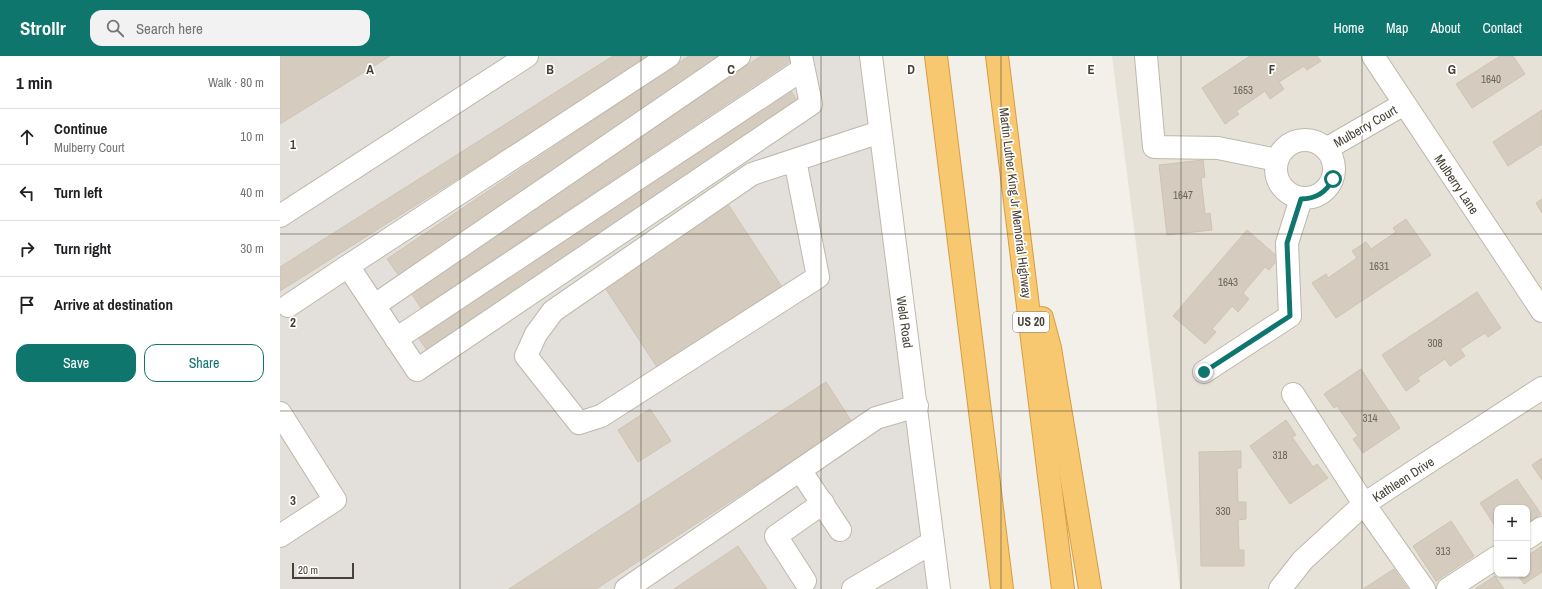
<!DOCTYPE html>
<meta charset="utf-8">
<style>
:root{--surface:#fff;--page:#f2f2f2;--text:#202124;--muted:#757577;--line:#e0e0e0;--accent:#0f766e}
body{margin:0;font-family:"Archivo Narrow",sans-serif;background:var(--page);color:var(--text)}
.controls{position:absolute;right:12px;bottom:12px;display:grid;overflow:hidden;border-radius:8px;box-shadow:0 1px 3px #0004}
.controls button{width:36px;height:36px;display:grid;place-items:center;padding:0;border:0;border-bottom:1px solid var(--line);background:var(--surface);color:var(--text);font:20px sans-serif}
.scale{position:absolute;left:12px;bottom:10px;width:62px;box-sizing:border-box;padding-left:4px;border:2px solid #474137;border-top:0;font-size:11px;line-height:14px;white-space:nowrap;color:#474137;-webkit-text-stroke:3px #fff;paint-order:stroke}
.stop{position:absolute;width:12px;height:12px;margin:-9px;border:3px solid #0f766e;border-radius:50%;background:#fff}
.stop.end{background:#0f766e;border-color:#fff;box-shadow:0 1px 4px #0008}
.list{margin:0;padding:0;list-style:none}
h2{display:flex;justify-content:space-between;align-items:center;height:52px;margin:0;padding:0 16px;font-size:17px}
h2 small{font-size:13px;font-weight:400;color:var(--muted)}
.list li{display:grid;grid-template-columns:26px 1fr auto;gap:12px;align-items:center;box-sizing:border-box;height:56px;padding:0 16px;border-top:1px solid var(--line)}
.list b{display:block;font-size:15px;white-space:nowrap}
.list p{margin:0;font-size:13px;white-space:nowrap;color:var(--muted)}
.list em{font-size:13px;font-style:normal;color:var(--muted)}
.actions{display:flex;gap:8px;padding:12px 16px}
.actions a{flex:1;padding:9px 0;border:1px solid var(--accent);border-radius:12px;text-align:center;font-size:14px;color:var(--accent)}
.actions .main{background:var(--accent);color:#fff}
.icon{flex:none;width:22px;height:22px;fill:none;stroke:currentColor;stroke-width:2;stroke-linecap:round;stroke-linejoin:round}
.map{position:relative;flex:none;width:1262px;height:533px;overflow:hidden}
header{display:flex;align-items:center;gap:24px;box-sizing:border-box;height:56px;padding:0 20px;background:var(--accent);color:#fff}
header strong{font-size:19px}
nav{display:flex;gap:22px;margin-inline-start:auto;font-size:14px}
.search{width:280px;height:36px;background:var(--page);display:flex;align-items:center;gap:10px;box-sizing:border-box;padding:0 14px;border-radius:12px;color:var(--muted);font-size:15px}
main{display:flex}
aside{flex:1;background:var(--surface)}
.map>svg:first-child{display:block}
.residential{fill:#e7e2d7;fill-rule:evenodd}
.industrial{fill:#e3dfda}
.building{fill:#d5ccbf;stroke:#cfc3b2}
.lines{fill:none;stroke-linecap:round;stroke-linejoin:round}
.minor-casing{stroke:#bfb8ac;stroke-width:24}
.highway-casing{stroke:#d69d40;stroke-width:24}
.minor{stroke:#fff;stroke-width:22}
.highway{stroke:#f7c870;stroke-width:22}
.route{stroke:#0f766e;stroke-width:5}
.grid{fill:none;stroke:#474137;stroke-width:1;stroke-opacity:0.55}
.labels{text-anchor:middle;stroke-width:3.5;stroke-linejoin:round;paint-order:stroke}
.number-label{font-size:11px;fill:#6a6459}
.shield{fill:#fff;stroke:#7e7a73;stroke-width:1}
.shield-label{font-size:12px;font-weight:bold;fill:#474137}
.street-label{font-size:13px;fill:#474137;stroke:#fff}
.grid-label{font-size:13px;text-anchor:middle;font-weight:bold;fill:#474137;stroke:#fff;stroke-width:3.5;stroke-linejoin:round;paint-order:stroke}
</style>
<header>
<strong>Strollr</strong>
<div class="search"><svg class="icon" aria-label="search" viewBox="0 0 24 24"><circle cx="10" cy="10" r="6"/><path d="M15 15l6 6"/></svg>Search here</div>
<nav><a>Home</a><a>Map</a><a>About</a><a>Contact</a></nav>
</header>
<main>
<aside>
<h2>1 min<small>Walk · 80 m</small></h2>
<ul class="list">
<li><svg class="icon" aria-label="ahead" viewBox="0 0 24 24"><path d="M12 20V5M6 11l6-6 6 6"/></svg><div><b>Continue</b><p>Mulberry Court</p></div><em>10 m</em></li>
<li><svg class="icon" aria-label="left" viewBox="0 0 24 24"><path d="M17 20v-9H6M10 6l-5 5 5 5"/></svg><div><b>Turn left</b></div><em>40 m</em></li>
<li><svg class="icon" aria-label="right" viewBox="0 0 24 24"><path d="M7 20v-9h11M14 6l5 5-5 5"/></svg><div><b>Turn right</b></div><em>30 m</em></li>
<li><svg class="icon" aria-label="arrive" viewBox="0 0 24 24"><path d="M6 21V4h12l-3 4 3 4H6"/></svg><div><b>Arrive at destination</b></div></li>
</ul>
<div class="actions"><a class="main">Save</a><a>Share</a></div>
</aside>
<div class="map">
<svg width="1262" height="533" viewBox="0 0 1262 533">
<rect width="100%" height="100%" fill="#f3f0e9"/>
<path class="residential" d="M832 0H1262V533H900ZM1217 452H1247V518H1217Z"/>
<polygon class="industrial" points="0,0 582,0 651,533 0,533"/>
<g class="building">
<polygon points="0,0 110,0 0,68"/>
<polygon points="333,0 372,0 0,235 0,211"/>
<polygon points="409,0 446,0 119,220 107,203"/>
<polygon points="481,0 512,0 514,3 141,252 130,235"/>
<polygon points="970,0 1037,0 1041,5 1027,14 1024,10 999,26 1004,33 990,43 985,35 956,55 959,58 945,68 922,32"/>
<polygon points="1220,0 1233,0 1245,18 1192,52 1176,28"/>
<polygon points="507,28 518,46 149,297 137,280"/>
<polygon points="1262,54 1262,88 1228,110 1213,86"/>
<polygon points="923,104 925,121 921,122 925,158 930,157 932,174 887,179 879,109"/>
<polygon points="444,142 504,234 379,314 320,224"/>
<polygon points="1262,143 1262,157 1256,147"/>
<polygon points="1126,163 1151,199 1056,262 1032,227 1046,218 1048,222 1077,202 1072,195 1086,186 1091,193 1116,176 1113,172"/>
<polygon points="967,174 999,202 989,214 985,211 963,237 969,243 958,256 952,250 932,273 936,276 925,288 893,260"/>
<polygon points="1197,236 1221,272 1208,281 1205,277 1180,293 1185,300 1170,310 1165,303 1137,322 1140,325 1126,335 1102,299"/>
<polygon points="1081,313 1120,372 1083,397 1073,383 1078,380 1057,350 1054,352 1044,338"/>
<polygon points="546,326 572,366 316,533 229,533"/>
<polygon points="370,353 391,385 358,406 338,374"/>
<polygon points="1006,364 1016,379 1012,381 1033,411 1037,408 1048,422 1010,448 970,390"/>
<polygon points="961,395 961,412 957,412 958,446 966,446 966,463 958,464 959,494 964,494 964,510 921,510 919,396"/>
<polygon points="1262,402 1262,424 1252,409"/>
<polygon points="1237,423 1261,458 1247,467 1247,452 1217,452 1217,473 1200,447"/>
<polygon points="1171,465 1194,500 1156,525 1133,490"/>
<polygon points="458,490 487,533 394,533"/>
<polygon points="1262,490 1262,516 1244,528 1237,518 1247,518 1247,500"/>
<polygon points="1114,513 1128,533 1083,533"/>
<polygon points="1215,520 1224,533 1195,533"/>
</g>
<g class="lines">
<defs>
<g id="minor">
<polyline points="591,0 659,533"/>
<polyline points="866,0 874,91 938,92 997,104"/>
<polyline points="1093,0 1262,255"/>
<circle cx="1025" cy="113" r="29"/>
<polyline points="1046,93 1124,48"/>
<polyline points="515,104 538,221 321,360 299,367 246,300 256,278 273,255 472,118 600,76"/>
<polyline points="0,160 247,0"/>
<polyline points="68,210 389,0"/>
<polyline points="95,249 459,0"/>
<polyline points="8,250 68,210 137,314 531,48 521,0"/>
<polyline points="116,283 523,13"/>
<polyline points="924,316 1010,260 1007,187 1021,143"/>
<polyline points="1013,338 1084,448 1144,533"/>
<polyline points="0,357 55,444 0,480"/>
<polyline points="560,474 520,414 596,362 637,350"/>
<polyline points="1247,482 1262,472"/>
<polyline points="525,525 496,480 543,447"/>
<polyline points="346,533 520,414"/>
<polyline points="573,533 653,486"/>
<polyline points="1000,533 1023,504 1084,448 1262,332"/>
<polyline points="1168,533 1217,501"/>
</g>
<g id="highway">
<polyline points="656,0 722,533"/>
<polyline points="717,0 783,533"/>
<polyline points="762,262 770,292 810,533"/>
</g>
</defs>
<use href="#minor" class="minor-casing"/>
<use href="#highway" class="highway-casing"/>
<use href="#minor" class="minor"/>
<use href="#highway" class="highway"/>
</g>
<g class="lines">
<path class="route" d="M924 316 1010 260 1007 187 1021 143C1036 143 1046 137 1053 123"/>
</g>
<path class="grid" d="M180 0V533M361 0V533M541 0V533M721 0V533M901 0V533M1082 0V533M0 178H1262M0 355H1262"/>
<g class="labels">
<g class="number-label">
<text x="1211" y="27">1640</text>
<text x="963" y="38">1653</text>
<text x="903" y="143">1647</text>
<text x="1099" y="214">1631</text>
<text x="948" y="230">1643</text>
<text x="1155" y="291">308</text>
<text x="1090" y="366">314</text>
<text x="1000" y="403">318</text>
<text x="943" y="459">330</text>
<text x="1163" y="499">313</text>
</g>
<rect class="shield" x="733" y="256" width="36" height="20" rx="3"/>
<g class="shield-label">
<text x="751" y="270">US 20</text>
</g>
<g class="street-label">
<text transform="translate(1085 70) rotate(-30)" y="5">Mulberry Court</text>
<text transform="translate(1177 128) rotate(56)" y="5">Mulberry Lane</text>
<text transform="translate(736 147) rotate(83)" y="5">Martin Luther King Jr Memorial Highway</text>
<text transform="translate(625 266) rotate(82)" y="5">Weld Road</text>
<text transform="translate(1123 423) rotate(-33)" y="5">Kathleen Drive</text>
</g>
</g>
<g class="grid-label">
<text x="90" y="18">A</text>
<text x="270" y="18">B</text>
<text x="451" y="18">C</text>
<text x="631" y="18">D</text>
<text x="811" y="18">E</text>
<text x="992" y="18">F</text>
<text x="1172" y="18">G</text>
<text x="13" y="93">1</text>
<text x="13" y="271">2</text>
<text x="13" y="449">3</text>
</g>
</svg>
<div class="controls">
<button>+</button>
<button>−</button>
</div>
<div class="scale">20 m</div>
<div class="stop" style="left:1053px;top:123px"></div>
<div class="stop end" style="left:924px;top:316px"></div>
</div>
</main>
